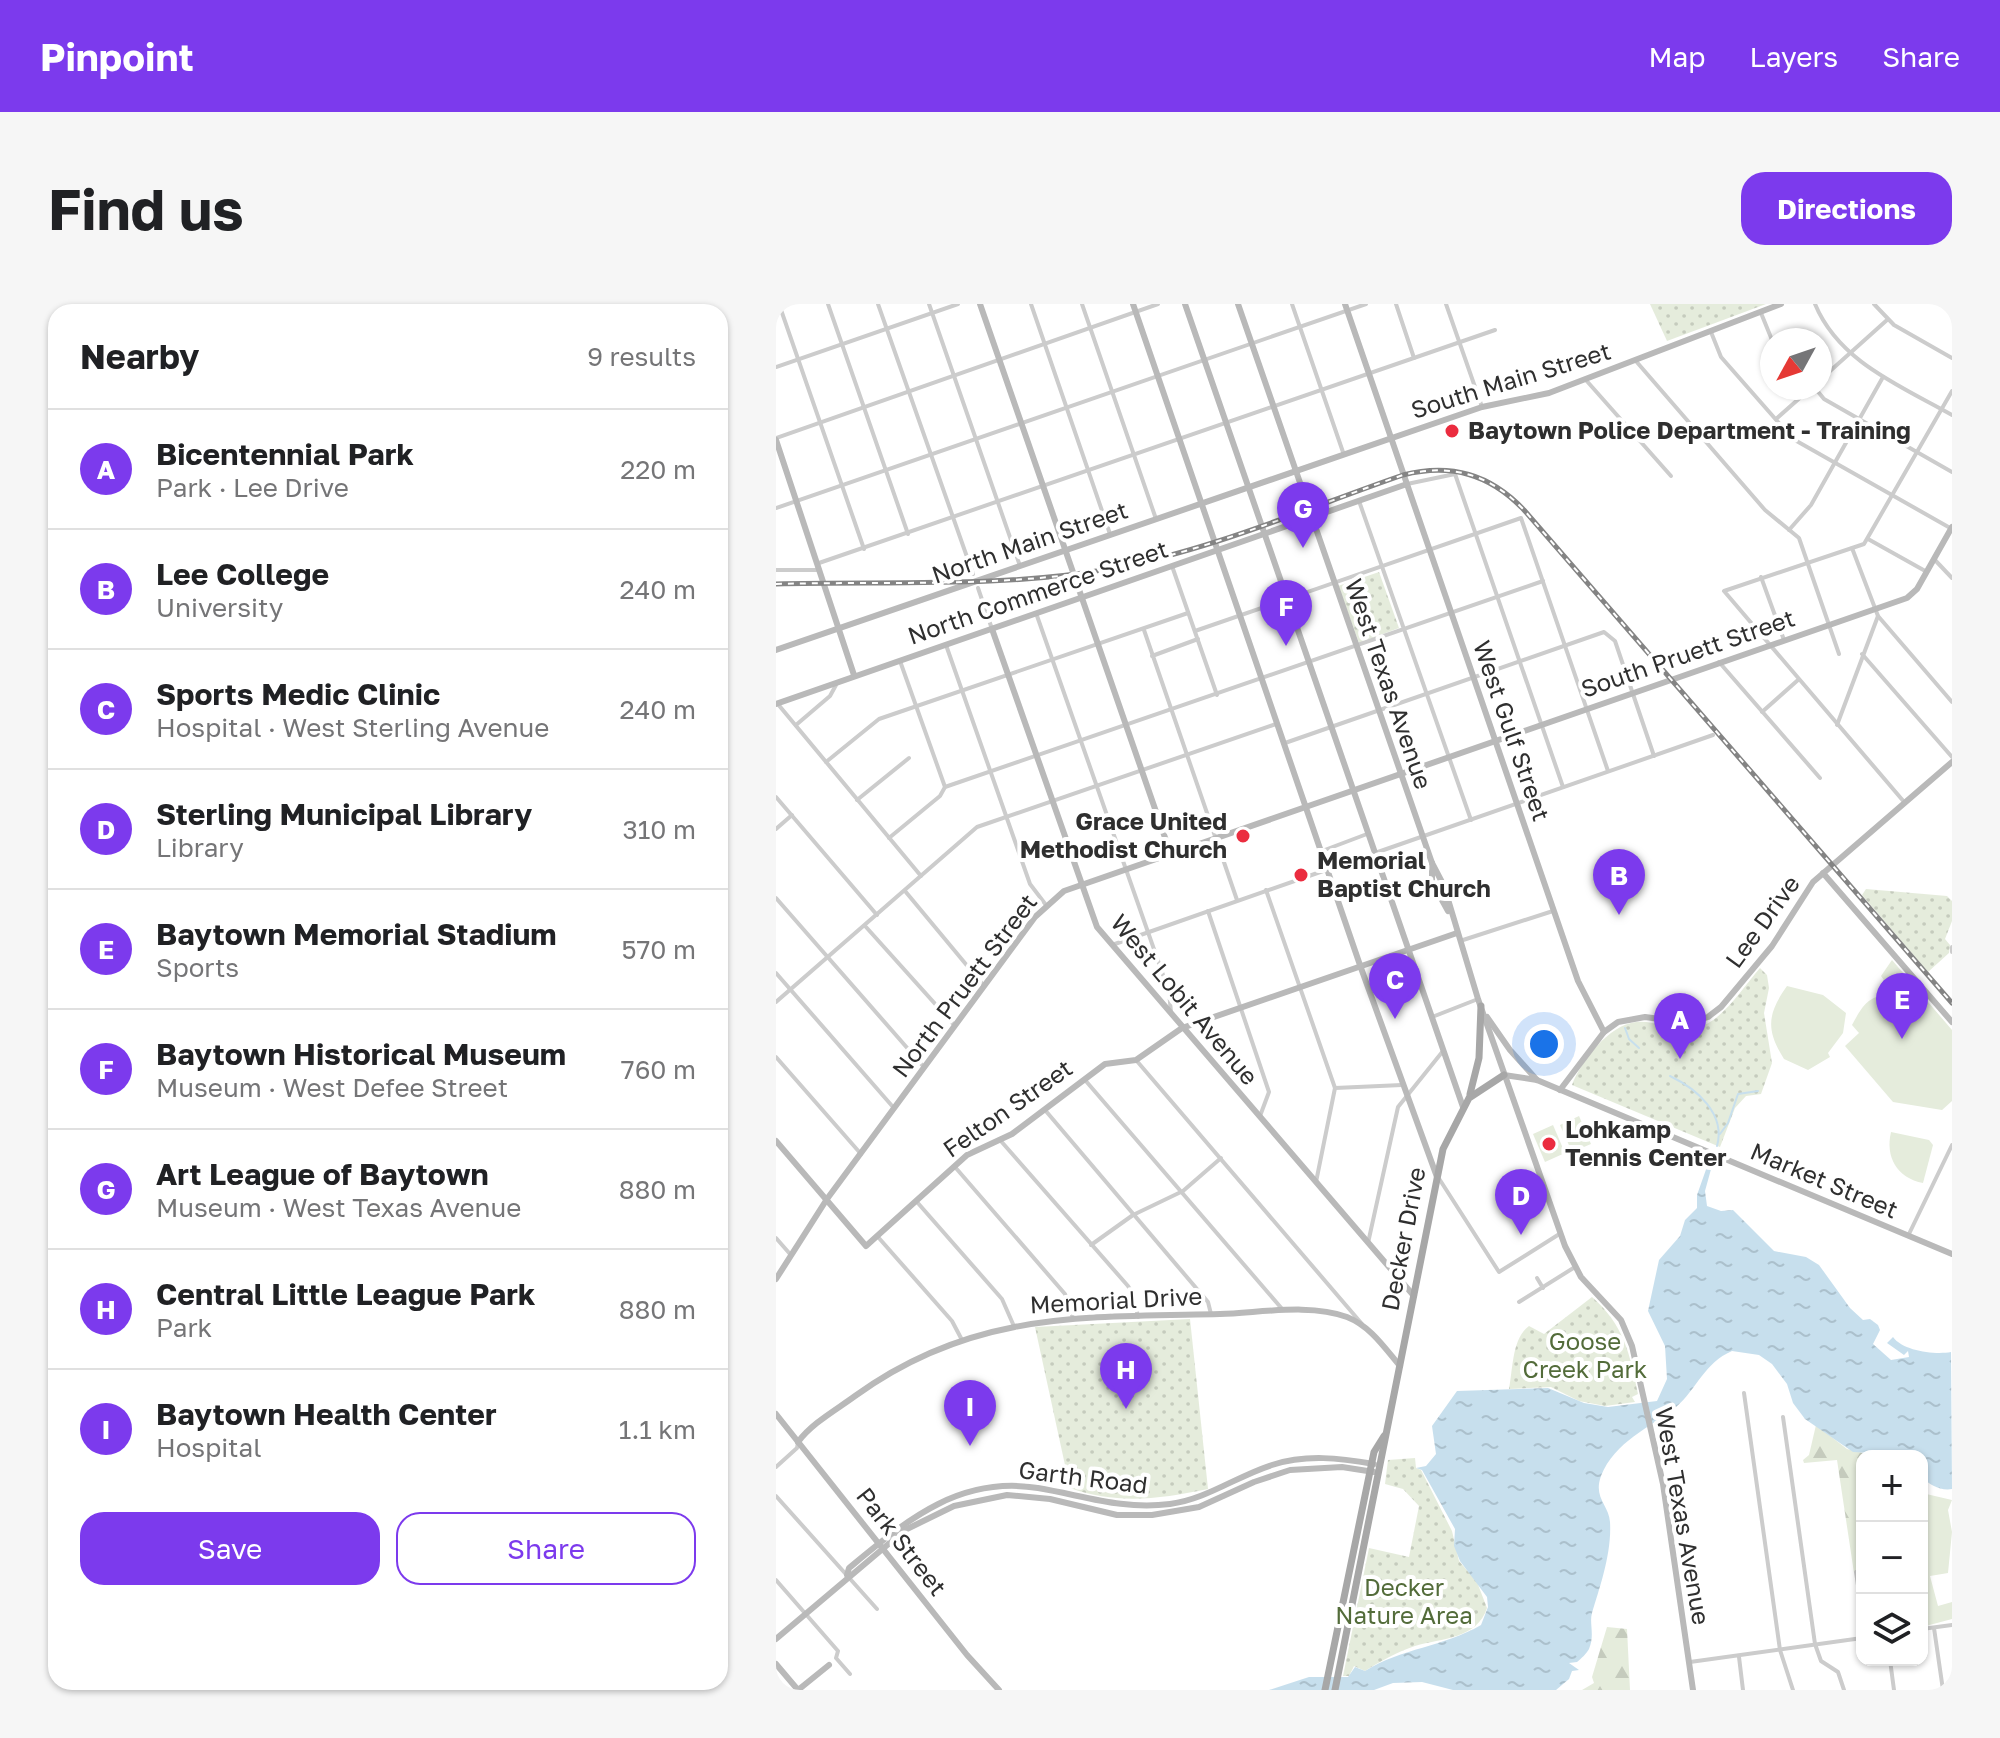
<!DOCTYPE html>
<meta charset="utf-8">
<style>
:root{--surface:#fff;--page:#f6f6f6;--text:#202124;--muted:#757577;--line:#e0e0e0;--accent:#7c3aed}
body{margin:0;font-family:"Golos Text",sans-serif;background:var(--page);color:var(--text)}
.controls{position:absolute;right:24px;bottom:24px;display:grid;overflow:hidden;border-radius:16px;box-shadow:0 2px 6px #0004}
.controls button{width:72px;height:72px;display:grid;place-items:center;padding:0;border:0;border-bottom:2px solid var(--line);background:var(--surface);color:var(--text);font:40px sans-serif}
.compass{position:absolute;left:984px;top:24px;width:72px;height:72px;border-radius:50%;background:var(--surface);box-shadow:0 2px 6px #0004;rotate:230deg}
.you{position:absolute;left:768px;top:740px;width:28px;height:28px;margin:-20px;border:6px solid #fff;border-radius:50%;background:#1a73e8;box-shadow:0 0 0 12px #1a73e833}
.badge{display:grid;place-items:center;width:52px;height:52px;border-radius:50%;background:var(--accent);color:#fff;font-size:26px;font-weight:700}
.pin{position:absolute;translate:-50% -66px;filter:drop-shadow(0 2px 4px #0008)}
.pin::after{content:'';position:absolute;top:42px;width:28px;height:24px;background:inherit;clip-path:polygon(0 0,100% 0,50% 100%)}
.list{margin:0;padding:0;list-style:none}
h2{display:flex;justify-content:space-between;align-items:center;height:104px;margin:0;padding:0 32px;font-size:34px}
h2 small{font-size:26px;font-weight:400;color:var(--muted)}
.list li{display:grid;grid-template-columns:52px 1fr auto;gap:24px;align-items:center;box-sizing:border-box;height:120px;padding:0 32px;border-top:2px solid var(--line)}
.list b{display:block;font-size:30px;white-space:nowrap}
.list p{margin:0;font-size:26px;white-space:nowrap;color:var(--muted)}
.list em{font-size:26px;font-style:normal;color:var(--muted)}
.actions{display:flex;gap:16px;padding:24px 32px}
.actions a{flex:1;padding:18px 0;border:2px solid var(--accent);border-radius:24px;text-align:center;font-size:28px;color:var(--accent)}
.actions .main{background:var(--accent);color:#fff}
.icon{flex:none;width:44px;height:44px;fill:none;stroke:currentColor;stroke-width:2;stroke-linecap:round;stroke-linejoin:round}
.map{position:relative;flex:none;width:1176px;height:1386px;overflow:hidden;border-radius:24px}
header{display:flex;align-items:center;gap:48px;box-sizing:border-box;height:112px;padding:0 40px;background:var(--accent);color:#fff}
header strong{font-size:38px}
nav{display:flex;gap:44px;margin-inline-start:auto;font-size:28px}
.intro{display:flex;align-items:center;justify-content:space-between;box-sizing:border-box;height:192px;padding:0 48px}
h1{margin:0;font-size:56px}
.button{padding:20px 36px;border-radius:24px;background:var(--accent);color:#fff;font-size:28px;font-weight:700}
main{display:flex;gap:48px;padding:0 48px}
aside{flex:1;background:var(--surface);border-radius:24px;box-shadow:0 2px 6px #0004}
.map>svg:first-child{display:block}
.grass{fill:#e5ecdc}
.forest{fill:url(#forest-firs)}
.park{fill:url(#park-dots)}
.water{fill:url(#water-ripples)}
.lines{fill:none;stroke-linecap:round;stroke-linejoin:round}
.stream{stroke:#c7dfed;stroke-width:2}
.street{stroke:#ccc;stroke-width:4}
.secondary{stroke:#b9b9b9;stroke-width:6}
.primary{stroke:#a7a7a7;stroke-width:7}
.rail-casing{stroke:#848484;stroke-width:5}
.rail{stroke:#fff;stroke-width:2;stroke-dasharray:6;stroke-linecap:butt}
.poi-dot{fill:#eb2c3f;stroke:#fff;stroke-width:3}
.labels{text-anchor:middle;stroke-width:8;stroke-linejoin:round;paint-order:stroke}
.street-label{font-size:24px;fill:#2f2f2f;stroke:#fff}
.poi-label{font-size:24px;font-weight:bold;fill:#2f2f2f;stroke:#fff;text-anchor:start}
.park-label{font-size:24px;fill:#536c3a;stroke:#fff}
</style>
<header>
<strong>Pinpoint</strong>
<nav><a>Map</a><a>Layers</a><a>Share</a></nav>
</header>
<div class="intro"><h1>Find us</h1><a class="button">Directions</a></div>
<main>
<aside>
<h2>Nearby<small>9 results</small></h2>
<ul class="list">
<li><span class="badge">A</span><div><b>Bicentennial Park</b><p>Park · Lee Drive</p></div><em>220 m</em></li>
<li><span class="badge">B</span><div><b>Lee College</b><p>University</p></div><em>240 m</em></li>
<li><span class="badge">C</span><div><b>Sports Medic Clinic</b><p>Hospital · West Sterling Avenue</p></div><em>240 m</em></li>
<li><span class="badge">D</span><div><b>Sterling Municipal Library</b><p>Library</p></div><em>310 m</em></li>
<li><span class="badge">E</span><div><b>Baytown Memorial Stadium</b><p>Sports</p></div><em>570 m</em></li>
<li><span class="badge">F</span><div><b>Baytown Historical Museum</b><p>Museum · West Defee Street</p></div><em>760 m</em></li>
<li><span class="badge">G</span><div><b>Art League of Baytown</b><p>Museum · West Texas Avenue</p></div><em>880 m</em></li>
<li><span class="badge">H</span><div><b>Central Little League Park</b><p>Park</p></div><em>880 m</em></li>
<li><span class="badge">I</span><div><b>Baytown Health Center</b><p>Hospital</p></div><em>1.1 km</em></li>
</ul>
<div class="actions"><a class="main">Save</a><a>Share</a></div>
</aside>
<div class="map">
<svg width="1176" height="1386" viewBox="0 0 1176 1386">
<defs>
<pattern id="forest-firs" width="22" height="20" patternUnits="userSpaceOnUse" patternTransform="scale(2)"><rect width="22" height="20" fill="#e5ecdc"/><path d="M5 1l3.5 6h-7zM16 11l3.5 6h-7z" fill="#c5cbbd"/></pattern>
<pattern id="park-dots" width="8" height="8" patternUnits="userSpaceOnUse" patternTransform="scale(2)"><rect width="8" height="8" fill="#e5ecdc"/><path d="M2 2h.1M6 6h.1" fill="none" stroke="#c5cbbd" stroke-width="1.8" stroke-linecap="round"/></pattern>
<pattern id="water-ripples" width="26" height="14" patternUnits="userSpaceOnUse" patternTransform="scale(2)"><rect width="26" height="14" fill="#c7dfed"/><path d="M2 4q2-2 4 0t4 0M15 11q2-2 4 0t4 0" fill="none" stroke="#abc0cc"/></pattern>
</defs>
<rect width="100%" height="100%" fill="#fff"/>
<g class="grass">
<path d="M1116 656 1176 726V797L1166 806 1117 798 1069 742 1083 729 1076 721C1085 705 1090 693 1110 691L1113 683 1105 672Z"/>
<path d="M1011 682 1047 691 1070 709 1067 729 1052 749 1054 753 1032 766 1008 755C989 725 992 709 1011 682Z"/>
<polygon points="803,812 815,840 796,848 784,821"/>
<polygon points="777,821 789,849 769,858 757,830"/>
<path d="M1115 828 1153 836 1157 841 1147 879C1121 874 1109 853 1115 828Z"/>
<polygon points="1146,1189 1176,1196 1172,1206 1176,1228 1172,1269 1154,1272 1162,1302 1176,1298 1176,1315 1146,1323"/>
</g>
<g class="forest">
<polygon points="1040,1121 1071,1145 1098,1152 1086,1152 1086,1268 1078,1269 1061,1156 1028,1159 1027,1156 1033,1151"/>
<polygon points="831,1323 851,1325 854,1386 806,1386 818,1379 816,1373"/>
</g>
<g class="park">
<polygon points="874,0 990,0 891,37"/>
<polygon points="603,268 623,324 583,339 562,282"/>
<polygon points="1090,585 1171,592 1176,597 1176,617 1169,635 1174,641 1173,649 1152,668 1086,591"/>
<path d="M984 664 991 671 993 684 988 709 996 759 985 790 970 792 959 804 944 843 796 781C805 757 833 721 860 718 881 716 900 729 921 724 947 717 967 683 984 664Z"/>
<path d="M816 993C848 1021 854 1050 862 1090L856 1093 859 1098 829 1102 803 1097 775 1083 733 1085C737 1065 736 1034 753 1022L768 1030Z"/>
<path d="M414 1015 432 1185C383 1195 342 1201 294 1184L259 1023Z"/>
<path d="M639 1154 640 1164 645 1166 676 1227 683 1257 701 1278 711 1304C701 1335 666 1334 639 1342 623 1347 603 1358 589 1367L578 1362 573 1372H567L593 1244 633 1253 643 1202 627 1185 609 1180 612 1156Z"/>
</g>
<path class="water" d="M933 857 937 858 929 887 931 902 945 907 957 906 998 947 1030 953 1043 961 1074 1004 1087 1016 1094 1015 1102 1021 1104 1026 1097 1040 1115 1056 1133 1053 1132 1047 1128 1051 1111 1039 1117 1033C1127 1047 1159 1051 1175 1048L1176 1185C1165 1187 1153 1181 1146 1173V1152L1077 1148 1029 1115 1017 1099 1011 1080 996 1060 983 1051 956 1047C928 1059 921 1085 900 1103 874 1124 839 1137 825 1172 817 1194 833 1201 834 1218 836 1250 823 1285 816 1309 813 1319 819 1331 813 1345 811 1349 805 1355 801 1358L793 1359 803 1366 796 1367 793 1375 780 1386H677L646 1378 617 1379 598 1386H493L533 1373H572L579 1363 589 1367C626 1344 667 1343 705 1321L712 1303 711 1293 684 1257 678 1242 679 1225 646 1166 640 1164 650 1162 660 1150 656 1122 681 1087 772 1084 808 1099 832 1103 881 1097 891 1075 889 1042 872 1007 883 956 904 932 909 916 921 904V891Z"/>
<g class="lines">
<g class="stream">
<polyline points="849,724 853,735 863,744"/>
<path d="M894 772C921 785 950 810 941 842"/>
<polyline points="944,830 952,819 962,790 982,787"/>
</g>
<g class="street">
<polyline points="3,0 88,245"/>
<polyline points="52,0 132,230"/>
<polyline points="102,0 197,270"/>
<polyline points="153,0 244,262"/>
<polyline points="255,0 334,230"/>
<polyline points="306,0 380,215"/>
<polyline points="516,0 568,151"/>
<polyline points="620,0 638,54"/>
<polyline points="670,0 706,103"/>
<path d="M1039 0C1063 58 1125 82 1176 111"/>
<polyline points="1098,0 1118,21 1176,54"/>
<polyline points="985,9 996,36"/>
<polyline points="935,28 945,53 1017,135 1176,225"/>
<polyline points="859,56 989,206 1023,234 1063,350"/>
<polyline points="0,63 182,0"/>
<polyline points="809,75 895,172"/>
<polyline points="1044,76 1111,16"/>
<polyline points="1039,84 1048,95 1176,168"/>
<polyline points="1000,115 1035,84"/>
<polyline points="0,134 382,0"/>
<polyline points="631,180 679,170 787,483"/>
<polyline points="583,197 695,516"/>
<polyline points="0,204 590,0"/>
<polyline points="1013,226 1035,201 1107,73"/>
<polyline points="1092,235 1151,268"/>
<polyline points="1076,244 1102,312 1176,398"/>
<polyline points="1158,255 1176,274"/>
<polyline points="43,259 719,26"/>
<polyline points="396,262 441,391"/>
<polyline points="0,266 44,266"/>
<polyline points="985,273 1008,336"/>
<polyline points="202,284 216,325"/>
<polyline points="260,309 393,688 395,708"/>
<polyline points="368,326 461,596"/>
<polyline points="419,327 745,214 832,467"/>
<polyline points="170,341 254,580 270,601"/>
<polyline points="1086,350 1176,453"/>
<polyline points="376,352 422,335"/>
<polyline points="124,357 169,483"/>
<polyline points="943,358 1044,474"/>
<polyline points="1,399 145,572"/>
<polyline points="986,408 1022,376"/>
<polyline points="20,421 54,392 60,381"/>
<polyline points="1061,421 1102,312"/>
<polyline points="509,439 828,328 839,337 878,452"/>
<polyline points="50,458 103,415 412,309"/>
<polyline points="0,493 101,611"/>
<polyline points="81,496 133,454"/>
<polyline points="1129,499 948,287 1088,240 1176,87"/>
<polyline points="0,525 16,511"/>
<polyline points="113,534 164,492 169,483 767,277"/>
<polyline points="546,547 591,530"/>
<polyline points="599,549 937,431"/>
<polyline points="490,586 559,784 540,878"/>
<polyline points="129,587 208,682"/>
<polyline points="0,594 147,762"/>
<polyline points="432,607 493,788 484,812"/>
<polyline points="90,623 179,722"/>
<polyline points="684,637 777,607"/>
<polyline points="336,641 550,566"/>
<polyline points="1176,643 1176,648"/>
<polyline points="0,669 117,803"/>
<polyline points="0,698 201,523 500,420"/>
<polyline points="656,713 702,695"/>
<polyline points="0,753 85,850"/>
<polyline points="360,756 586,1020"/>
<polyline points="309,776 507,1006"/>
<polyline points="559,784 626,781"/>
<polyline points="269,806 432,998 435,1010"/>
<polyline points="224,836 352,982 358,992 362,1013"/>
<polyline points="179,863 289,990 297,1014"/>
<polyline points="662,873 723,968 785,929"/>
<polyline points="141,898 226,995 237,1020"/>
<polyline points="1132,932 1176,841"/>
<polyline points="102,933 176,1017 186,1036"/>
<polyline points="0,934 14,950"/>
<polyline points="592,939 622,803 667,747"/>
<polyline points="315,941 357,911 407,887 445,854"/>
<polyline points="761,974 767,984"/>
<polyline points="743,998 799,963"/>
<polyline points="968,1089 1004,1346 1017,1386"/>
<polyline points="1007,1113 1039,1340 1045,1357 1062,1368 1068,1386"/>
<polyline points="0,1163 21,1144 22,1138"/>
<polyline points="0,1192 101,1305"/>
<polyline points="1080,1268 1086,1308"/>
<polyline points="0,1276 62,1347 60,1354 74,1370"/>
<polyline points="1158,1324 1167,1386"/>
<polyline points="1146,1325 1176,1321"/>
<polyline points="963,1353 967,1386"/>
<polyline points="1114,1356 1118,1386"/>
<polyline points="914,1358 1086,1334"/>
</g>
<g class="secondary">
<polyline points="204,0 394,548"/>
<polyline points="357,0 585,664 661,873"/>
<polyline points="409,0 687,803"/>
<polyline points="462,0 656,559 668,582 702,695 789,942 805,973 845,1016 856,1042 887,1180 917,1386"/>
<polyline points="569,0 802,677 828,728"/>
<polyline points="0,136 78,371"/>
<polyline points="216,325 321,623 638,992"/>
<polyline points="0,346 706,103 773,89 1005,0"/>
<polyline points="0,400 631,180"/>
<polyline points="656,559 656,578 672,607"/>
<polyline points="1047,569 1176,718"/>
<polyline points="711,713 734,746 761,776"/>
<polyline points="728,771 761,776 1176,950"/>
<polyline points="784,786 828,728 842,718 869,713 914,719 932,713 945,703 996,642 1037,578 1176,458"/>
<polyline points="0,837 90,942 191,851 236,830 329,760 360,756 406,724 681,629"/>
<polyline points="0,975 51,895 259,613 288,587 1131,294 1141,285 1176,223"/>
<polyline points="0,1110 191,1351 223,1386"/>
<path d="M22 1138C36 1119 60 1106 79 1092 196 1007 307 1013 444 1010 483 1009 534 999 571 1013 594 1022 608 1043 624 1062"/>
<path d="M71 1271 73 1264C130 1217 183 1171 262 1184 309 1192 346 1206 394 1200 431 1195 461 1172 496 1161 530 1150 564 1154 598 1160"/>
<polyline points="0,1335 129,1226 178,1202 231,1191 274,1195 341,1211 376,1211 423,1203 478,1178 514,1166 566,1163 598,1168"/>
<polyline points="0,1360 22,1386 53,1361"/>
</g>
<g class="primary">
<polyline points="694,790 703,754 705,702"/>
<polyline points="549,1386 598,1148 608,1132"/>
<polyline points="559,1386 667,845 693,794 728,771"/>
</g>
<defs>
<path id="rail" d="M0 280C110 277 225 284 333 265 434 247 531 204 627 171 675 159 714 170 748 206L1176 699"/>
</defs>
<use href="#rail" class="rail-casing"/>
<use href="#rail" class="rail"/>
</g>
<g class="poi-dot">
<circle cx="676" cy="127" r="8"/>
<circle cx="467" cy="532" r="8"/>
<circle cx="525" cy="571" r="8"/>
<circle cx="773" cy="840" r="8"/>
</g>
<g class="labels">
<g class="street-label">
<text transform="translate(735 77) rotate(-17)" y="8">South Main Street</text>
<text transform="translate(254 239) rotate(-19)" y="8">North Main Street</text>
<text transform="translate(262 289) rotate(-19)" y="8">North Commerce Street</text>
<text transform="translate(912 350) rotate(-19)" y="8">South Pruett Street</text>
<text transform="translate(612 380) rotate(71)" y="8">West Texas Avenue</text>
<text transform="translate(735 427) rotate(71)" y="8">West Gulf Street</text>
<text transform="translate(987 618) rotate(-54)" y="8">Lee Drive</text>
<text transform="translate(189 682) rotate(-53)" y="8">North Pruett Street</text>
<text transform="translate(408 696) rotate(50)" y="8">West Lobit Avenue</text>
<text transform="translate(232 805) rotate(-35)" y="8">Felton Street</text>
<text transform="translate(1048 877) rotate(23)" y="8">Market Street</text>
<text transform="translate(628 935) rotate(-79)" y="8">Decker Drive</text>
<text transform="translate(340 997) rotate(-3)" y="8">Memorial Drive</text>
<text transform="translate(307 1174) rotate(7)" y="8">Garth Road</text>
<text transform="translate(906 1212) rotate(80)" y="8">West Texas Avenue</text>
<text transform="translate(125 1238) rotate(52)" y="8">Park Street</text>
</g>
<g class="poi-label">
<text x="692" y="135">Baytown Police Department - Training</text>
<text x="451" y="526" text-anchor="end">Grace United<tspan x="451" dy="28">Methodist Church</tspan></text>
<text x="541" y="565">Memorial<tspan x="541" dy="28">Baptist Church</tspan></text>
<text x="789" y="834">Lohkamp<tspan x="789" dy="28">Tennis Center</tspan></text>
</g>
<g class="park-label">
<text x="809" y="1046">Goose<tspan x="809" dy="28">Creek Park</tspan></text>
<text x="628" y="1292">Decker<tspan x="628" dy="28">Nature Area</tspan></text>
</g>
</g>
</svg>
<div class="controls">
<button>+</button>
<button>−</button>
<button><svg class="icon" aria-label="layers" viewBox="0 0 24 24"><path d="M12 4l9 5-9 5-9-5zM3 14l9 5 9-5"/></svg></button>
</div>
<svg class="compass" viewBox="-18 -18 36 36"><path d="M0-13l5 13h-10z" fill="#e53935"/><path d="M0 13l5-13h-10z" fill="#757577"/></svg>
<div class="you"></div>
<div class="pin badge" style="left:904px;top:755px">A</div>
<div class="pin badge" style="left:843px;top:611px">B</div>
<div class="pin badge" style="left:619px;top:715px">C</div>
<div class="pin badge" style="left:745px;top:931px">D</div>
<div class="pin badge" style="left:1126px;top:735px">E</div>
<div class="pin badge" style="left:510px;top:342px">F</div>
<div class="pin badge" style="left:527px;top:244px">G</div>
<div class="pin badge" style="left:350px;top:1105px">H</div>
<div class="pin badge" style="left:194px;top:1142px">I</div>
</div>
</main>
